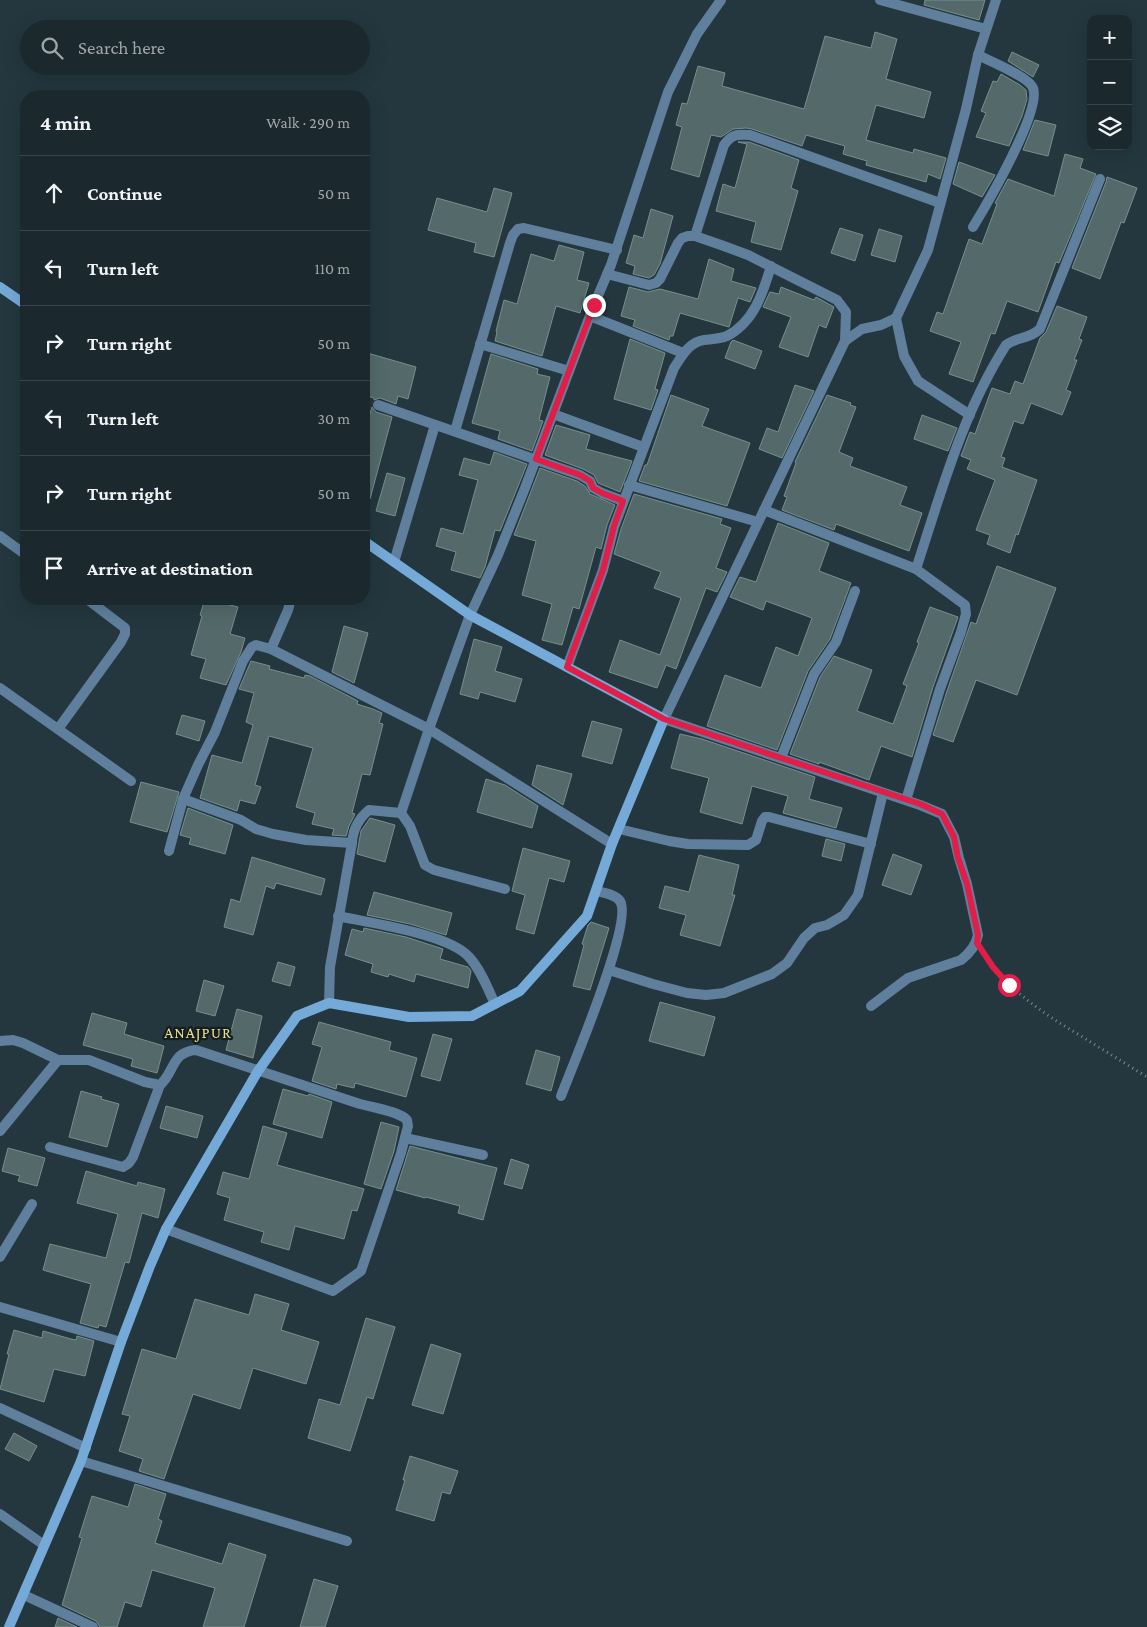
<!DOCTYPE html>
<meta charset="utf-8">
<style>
:root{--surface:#1b292e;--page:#243136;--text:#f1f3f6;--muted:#a0a6aa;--line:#39454a}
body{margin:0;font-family:"Crimson Pro",serif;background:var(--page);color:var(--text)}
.controls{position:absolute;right:15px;top:15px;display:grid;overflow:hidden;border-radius:10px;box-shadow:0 5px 20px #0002}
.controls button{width:45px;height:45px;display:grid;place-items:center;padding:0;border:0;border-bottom:1px solid var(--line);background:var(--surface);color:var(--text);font:25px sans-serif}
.stop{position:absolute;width:15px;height:15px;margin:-11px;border:4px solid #e11d48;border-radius:50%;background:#fff}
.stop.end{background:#e11d48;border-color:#fff;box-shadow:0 1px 5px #0008}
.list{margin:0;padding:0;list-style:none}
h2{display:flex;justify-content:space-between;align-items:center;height:65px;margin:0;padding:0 20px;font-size:21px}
h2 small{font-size:16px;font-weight:400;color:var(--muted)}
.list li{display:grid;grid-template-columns:32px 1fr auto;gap:15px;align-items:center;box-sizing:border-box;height:75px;padding:0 20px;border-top:1px solid var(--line)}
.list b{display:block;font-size:19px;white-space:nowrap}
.list em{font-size:16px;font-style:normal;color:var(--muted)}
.icon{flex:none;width:28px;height:28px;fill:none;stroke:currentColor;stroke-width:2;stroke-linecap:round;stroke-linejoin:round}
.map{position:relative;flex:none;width:1147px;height:1627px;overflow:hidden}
.search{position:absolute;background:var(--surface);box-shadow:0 5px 20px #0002;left:20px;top:20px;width:350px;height:55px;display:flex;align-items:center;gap:12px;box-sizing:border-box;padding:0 18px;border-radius:28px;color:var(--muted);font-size:19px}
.panel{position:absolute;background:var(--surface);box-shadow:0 5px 20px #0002;left:20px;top:90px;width:350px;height:515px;border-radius:20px}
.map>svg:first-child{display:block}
.building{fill:#53696a;stroke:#778f8f}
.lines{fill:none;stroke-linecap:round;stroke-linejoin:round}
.path{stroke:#7b8a90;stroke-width:3;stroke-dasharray:1 4;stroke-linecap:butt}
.minor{stroke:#5f7f9c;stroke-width:10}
.secondary{stroke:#75a9d8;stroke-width:10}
.route{stroke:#e11d48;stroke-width:6}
.labels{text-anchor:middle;stroke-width:4.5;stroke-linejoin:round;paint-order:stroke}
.quarter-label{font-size:16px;letter-spacing:1px;fill:#e5df90;stroke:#151d20}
</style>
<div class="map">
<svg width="1147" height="1627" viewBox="0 0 1147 1627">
<rect width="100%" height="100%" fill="#24373e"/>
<g class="building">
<polygon points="925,0 985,0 979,20 924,5"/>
<polygon points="875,32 897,39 886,79 931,92 924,118 876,105 866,140 913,153 914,149 946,158 940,179 928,174 926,182 866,165 867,161 843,154 845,146 806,135 802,146 752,129 746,128 733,129 721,137 711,135 699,177 671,169 682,127 676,125 682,103 687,104 698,66 725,73 722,86 804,109 825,36 871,48"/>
<polygon points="1012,52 1039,65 1033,77 1008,61"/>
<polygon points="1001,74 1020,85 1026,90 1027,99 1022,116 1009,146 976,137 986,113 981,111 993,81 997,82"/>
<polygon points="1035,120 1056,125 1048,156 1023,150"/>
<polygon points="738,142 749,142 799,160 791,188 798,191 781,250 751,242 756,222 716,211 723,184 735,188 747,144"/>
<polygon points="1065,154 1083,159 1080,168 1096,174 1059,263 1056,262 1038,312 1007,301 995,334 991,333 973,382 949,374 961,342 930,331 937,312 943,314 969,239 982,244 997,204 995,203 1008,179 1054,196"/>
<polygon points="959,162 995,175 982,197 953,184"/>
<polygon points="1107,177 1137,188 1124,223 1121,222 1100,279 1072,268 1106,182"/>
<polygon points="494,188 512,193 494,257 474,252 476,243 428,230 437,198 487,212"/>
<polygon points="651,209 673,216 660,264 654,275 649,278 633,274 635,266 626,263 634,235 643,238"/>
<polygon points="840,228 863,235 855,261 831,253"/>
<polygon points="879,229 902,236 895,262 871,255"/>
<polygon points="559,245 584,252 577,280 589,283 580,313 556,306 542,356 495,341 497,332 496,331 504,300 517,304 531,254 554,261"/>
<polygon points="709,259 734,269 731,281 756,288 750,302 738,298 729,327 680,313 673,336 670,336 669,340 633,326 635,320 621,316 629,287 648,292 660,289 698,299"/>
<polygon points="781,287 814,300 816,297 834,307 826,328 819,325 808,357 779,347 791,317 763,307 770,292 779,294"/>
<polygon points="1057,306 1087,317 1079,339 1082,340 1074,360 1077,360 1066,390 1071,392 1062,415 1031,403 1023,424 1014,421 1001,457 1005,458 1002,467 1037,480 1018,535 1016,534 1010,553 987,544 990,535 976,530 995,480 967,469 971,460 961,456 970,432 975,434 992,388 1010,394 1015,381 1023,384 1040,338 1046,332"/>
<polygon points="630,339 665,353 655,389 658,390 651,410 614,399"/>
<polygon points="733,340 762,351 755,369 725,358 731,342"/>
<polygon points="364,352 416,367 408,399 398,396 396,404 380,398 374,400 374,398 364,395"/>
<polygon points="491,354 538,369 537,374 550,377 539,420 543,421 532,451 498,439 500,431 472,423"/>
<polygon points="795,385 814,391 782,458 759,449 767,428 778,432"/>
<polygon points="671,395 709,409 702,426 750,443 727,506 639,481 645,465 647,465"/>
<polygon points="827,395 851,403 850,405 856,407 839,452 853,458 850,466 907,487 900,505 922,513 909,551 836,524 834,530 782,510 787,497 784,496 796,463 795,462"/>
<polygon points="372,407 376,412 392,417 370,499 364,499 364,435"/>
<polygon points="922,415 957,428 948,451 914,439"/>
<polygon points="556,425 590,435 586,449 632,461 620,492 598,483 594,475 583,469 545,455"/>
<polygon points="494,452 527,464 500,531 495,530 485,567 480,578 451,570 456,552 436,546 441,528 463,534 478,480 459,475 464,458 490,465"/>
<polygon points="540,468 577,481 585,486 590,494 615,505 607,525 601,549 596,547 579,609 573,607 562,645 542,640 552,604 522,595 536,541 514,535"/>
<polygon points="387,473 405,478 395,516 376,511"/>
<polygon points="634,494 722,519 720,524 731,528 716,568 727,572 717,592 706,588 676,669 666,665 657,688 609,672 620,640 660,655 681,598 654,588 661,572 614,554 621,529"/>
<polygon points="778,523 829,543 819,571 851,583 830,639 808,671 777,750 707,726 725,675 761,688 776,647 798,656 812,618 766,601 763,610 730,597 740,577 756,582"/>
<polygon points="997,566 1056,588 1017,695 976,680 953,742 933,735 947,691 971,622 976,624"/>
<polygon points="205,599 238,607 230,634 245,638 241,652 226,685 200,678 206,659 191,655 202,616 200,615"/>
<polygon points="930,607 958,617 933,687 912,757 881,746 869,780 819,762 819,764 790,754 820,677 834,656 872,670 857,711 893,724 907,686 903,684 919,643 917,642"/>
<polygon points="344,626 368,633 354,683 332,672"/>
<polygon points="474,639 502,647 495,671 522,679 515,702 480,692 478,699 460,694"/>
<polygon points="251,661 270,666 269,669 304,678 305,675 310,676 358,701 357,704 373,709 382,713 379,723 383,724 370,775 362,774 352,813 355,814 349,826 346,836 332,835 334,829 312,824 315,813 296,807 313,748 269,736 255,785 261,787 255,804 240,800 237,811 200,798 212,755 242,763 253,725 246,722 254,693 239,689"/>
<polygon points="182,715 205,721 199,741 176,734"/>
<polygon points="592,721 622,729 612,764 582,756"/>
<polygon points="680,734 702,739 815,777 809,799 842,808 836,828 783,813 788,796 752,786 742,824 700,812 709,778 671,768"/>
<polygon points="537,765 572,774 563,805 532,785"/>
<polygon points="486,779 505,785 538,806 532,828 477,812"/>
<polygon points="141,782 179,792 167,832 130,822"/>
<polygon points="188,808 233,825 225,854 189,844 191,838 180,835"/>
<polygon points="370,818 395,825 385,862 357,854 361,831"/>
<polygon points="826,839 845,844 841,861 822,856"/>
<polygon points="523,848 570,861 564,882 549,878 534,934 516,929 525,895 512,891"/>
<polygon points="893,854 922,865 911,895 882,885"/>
<polygon points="699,855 739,865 732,895 735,895 720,946 680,935 686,915 659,908 665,886 689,892"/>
<polygon points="252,857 325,879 321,895 276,883 274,889 266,886 253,935 224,927 231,899 240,902"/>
<polygon points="374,892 452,913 446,935 410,924 367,915"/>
<polygon points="591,922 609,928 590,990 573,986 584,945 582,944 588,925"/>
<polygon points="364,928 406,937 443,949 440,959 468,967 471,971 468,988 416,974 414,982 389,974 388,977 371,972 373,964 345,955 352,929 363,932"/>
<polygon points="278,962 295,967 290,986 272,981"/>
<polygon points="204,980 224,986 215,1016 196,1011"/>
<polygon points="660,1002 715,1017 704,1056 649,1041"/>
<polygon points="237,1009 262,1016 253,1058 226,1050"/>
<polygon points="92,1013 127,1023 124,1034 164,1046 157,1073 131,1066 133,1059 83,1045"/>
<polygon points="319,1022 391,1042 389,1050 417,1058 406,1097 355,1083 354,1088 337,1084 336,1089 312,1081 322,1047 312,1044"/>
<polygon points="433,1034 452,1039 440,1081 421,1076"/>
<polygon points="536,1050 560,1057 551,1091 526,1084"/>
<polygon points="283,1089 308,1096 309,1094 332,1102 322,1138 273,1124"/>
<polygon points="81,1091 102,1097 101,1099 119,1104 107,1147 69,1137"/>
<polygon points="166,1106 203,1116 197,1138 160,1128"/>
<polygon points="381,1122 399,1127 394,1151 381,1189 364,1184"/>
<polygon points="263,1126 287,1133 277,1165 364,1189 357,1211 352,1210 344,1239 295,1226 289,1250 261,1242 264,1232 224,1220 230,1198 217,1194 223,1172 249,1179"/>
<polygon points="410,1146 497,1168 483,1220 458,1213 460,1206 426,1197 425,1198 396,1190"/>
<polygon points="8,1148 45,1158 37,1186 18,1181 20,1176 2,1171"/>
<polygon points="511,1159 529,1165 522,1189 504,1184"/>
<polygon points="86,1171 137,1186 138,1182 165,1189 158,1218 142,1213 129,1263 125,1262 106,1327 99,1325 98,1328 80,1323 91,1284 43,1270 50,1244 106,1258 118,1214 77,1203"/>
<polygon points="255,1294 289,1304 281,1330 319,1342 306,1384 253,1368 240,1409 193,1394 164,1479 139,1471 143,1459 119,1451 130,1416 122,1414 142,1349 176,1359 195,1299 249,1315"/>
<polygon points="366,1318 395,1327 373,1399 367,1397 350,1451 308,1438 319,1399 340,1405"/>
<polygon points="14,1330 42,1338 43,1331 71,1339 76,1340 77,1336 94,1341 85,1376 54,1369 44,1402 0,1389 9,1354 7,1354"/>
<polygon points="431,1344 461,1354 443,1414 412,1405"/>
<polygon points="14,1433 37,1446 29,1461 5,1449"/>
<polygon points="410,1456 458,1471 450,1494 442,1492 434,1521 396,1510 405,1480 403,1480"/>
<polygon points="135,1484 166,1494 158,1519 162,1521 155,1543 222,1564 229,1543 266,1555 244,1627 203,1627 215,1588 152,1570 141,1607 125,1602 117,1627 100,1627 96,1621 62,1605 82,1538 79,1537 92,1496 128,1507"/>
<polygon points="314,1579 338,1586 325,1627 300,1627"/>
<polygon points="58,1618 77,1627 55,1627"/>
</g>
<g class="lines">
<path class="path" d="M986 957C1012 993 1044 1014 1081 1036 1103 1050 1125 1063 1147 1077"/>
<g class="minor">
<polyline points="880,0 986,29"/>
<path d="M973 227C987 204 1042 110 1033 88 1029 77 990 61 978 55"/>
<path d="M695 236 724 145C732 134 737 134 750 135L940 203"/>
<path d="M607 274 649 285 656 283 660 279 678 243 682 238 688 236H695L721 245 748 255 837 300 846 312 845 341 664 719 920 805 942 814 954 837 959 858 967 884 978 935C976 946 970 953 961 960L908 978 871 1006"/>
<polyline points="590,316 683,353"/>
<polyline points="845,341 862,329 881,325 896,318"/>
<polyline points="480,344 569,371"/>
<polyline points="378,405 580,475 590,481 593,488 602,493 623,501"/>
<polyline points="553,414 643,447"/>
<polyline points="970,415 918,381 904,356 896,318 928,250 966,109 978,55 996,0"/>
<polyline points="455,431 510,243 513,235 518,229 524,228 617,250"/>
<polyline points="629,485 758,522"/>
<polyline points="764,510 916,569 965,605 966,614 961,632 940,689 906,800"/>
<polyline points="0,536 26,555"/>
<polyline points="394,562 435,425"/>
<path d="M916 569C941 493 962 414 1006 345 1018 336 1028 340 1040 329L1100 179"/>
<polyline points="271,649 288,610 291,599"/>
<path d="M567 667 603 570 614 527 674 368C682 356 689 342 704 340 712 339 719 339 727 336 754 322 763 293 771 266"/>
<polyline points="0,688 131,781"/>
<polyline points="58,729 121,642 125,634 125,628 87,599"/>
<polyline points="781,758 814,674 836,642 855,591"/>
<path d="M183 799 241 820 256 829 273 834 306 840 352 843C353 829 358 819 369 810L401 813"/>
<polyline points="619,829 669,841 688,844 748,845 756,840 762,821 765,817 769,817 871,844"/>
<polyline points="169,851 183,799 198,765 215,732 243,661 252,647 256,645 271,649 429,729 612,844"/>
<polyline points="505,889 434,870 425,865 410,826 401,813 429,729 470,615 498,555 525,488 594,305 611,265 668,92 697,34 721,0"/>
<path d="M338 916C370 923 449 934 469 957 481 970 488 989 495 1004"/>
<polyline points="609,970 653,984 687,993 706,995 724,993 772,974 787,963 804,938 815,928 827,925 844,915 858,895 883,793"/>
<polyline points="329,1003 330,967 352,843"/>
<polyline points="0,1041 13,1040 23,1043 58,1060"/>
<path d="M561 1096C572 1067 634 922 620 901 615 894 603 893 596 891"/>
<path d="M0 1131 58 1060H89L145 1082 160 1085C175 1072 171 1052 196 1050 250 1068 303 1085 357 1103 369 1107 399 1111 407 1120L408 1126 401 1153 361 1271 333 1291 166 1229"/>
<polyline points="405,1138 483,1155"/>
<polyline points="50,1147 123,1167 129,1163 133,1157 160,1085"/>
<polyline points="0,1257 32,1204"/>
<polyline points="0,1307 121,1342"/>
<polyline points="0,1408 86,1448"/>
<polyline points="81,1461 347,1541"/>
<polyline points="0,1514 44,1545"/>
<polyline points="24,1595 93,1627"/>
</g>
<g class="secondary">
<polyline points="0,287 26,305"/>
<polyline points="9,1627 81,1461 121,1342 150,1266 166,1229 258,1071 297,1016 329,1003 409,1017 472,1016 520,991 587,916 612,844 664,719 470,615 364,541"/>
</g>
</g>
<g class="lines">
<polyline class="route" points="594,305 536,459 580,475 590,481 593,488 602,493 623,501 614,526 603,570 567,667 664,719 920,804 942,814 954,837 958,858 967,884 978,935 977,943 993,967 1009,985"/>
</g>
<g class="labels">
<g class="quarter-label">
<text x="198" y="1038">ANAJPUR</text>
</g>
</g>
</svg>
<div class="controls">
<button>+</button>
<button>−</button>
<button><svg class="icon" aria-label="layers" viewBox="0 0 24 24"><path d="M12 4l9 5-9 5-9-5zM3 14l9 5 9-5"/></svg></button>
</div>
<div class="stop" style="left:1009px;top:985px"></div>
<div class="stop end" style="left:594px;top:305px"></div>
<div class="search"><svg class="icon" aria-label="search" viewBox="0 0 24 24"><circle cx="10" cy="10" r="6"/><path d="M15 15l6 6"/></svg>Search here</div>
<section class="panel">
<h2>4 min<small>Walk · 290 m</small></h2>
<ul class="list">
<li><svg class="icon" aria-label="ahead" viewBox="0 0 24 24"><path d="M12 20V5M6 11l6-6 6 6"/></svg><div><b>Continue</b></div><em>50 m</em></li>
<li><svg class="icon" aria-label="left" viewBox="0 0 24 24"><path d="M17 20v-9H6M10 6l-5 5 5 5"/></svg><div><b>Turn left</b></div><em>110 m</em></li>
<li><svg class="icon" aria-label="right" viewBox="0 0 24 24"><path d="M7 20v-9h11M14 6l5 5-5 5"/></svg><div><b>Turn right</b></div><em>50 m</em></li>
<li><svg class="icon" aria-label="left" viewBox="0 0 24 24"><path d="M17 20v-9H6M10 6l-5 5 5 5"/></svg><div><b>Turn left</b></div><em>30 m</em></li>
<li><svg class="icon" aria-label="right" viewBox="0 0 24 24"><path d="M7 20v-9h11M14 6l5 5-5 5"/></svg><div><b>Turn right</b></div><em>50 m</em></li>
<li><svg class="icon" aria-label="arrive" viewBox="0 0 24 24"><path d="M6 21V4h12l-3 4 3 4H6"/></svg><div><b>Arrive at destination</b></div></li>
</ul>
</section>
</div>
